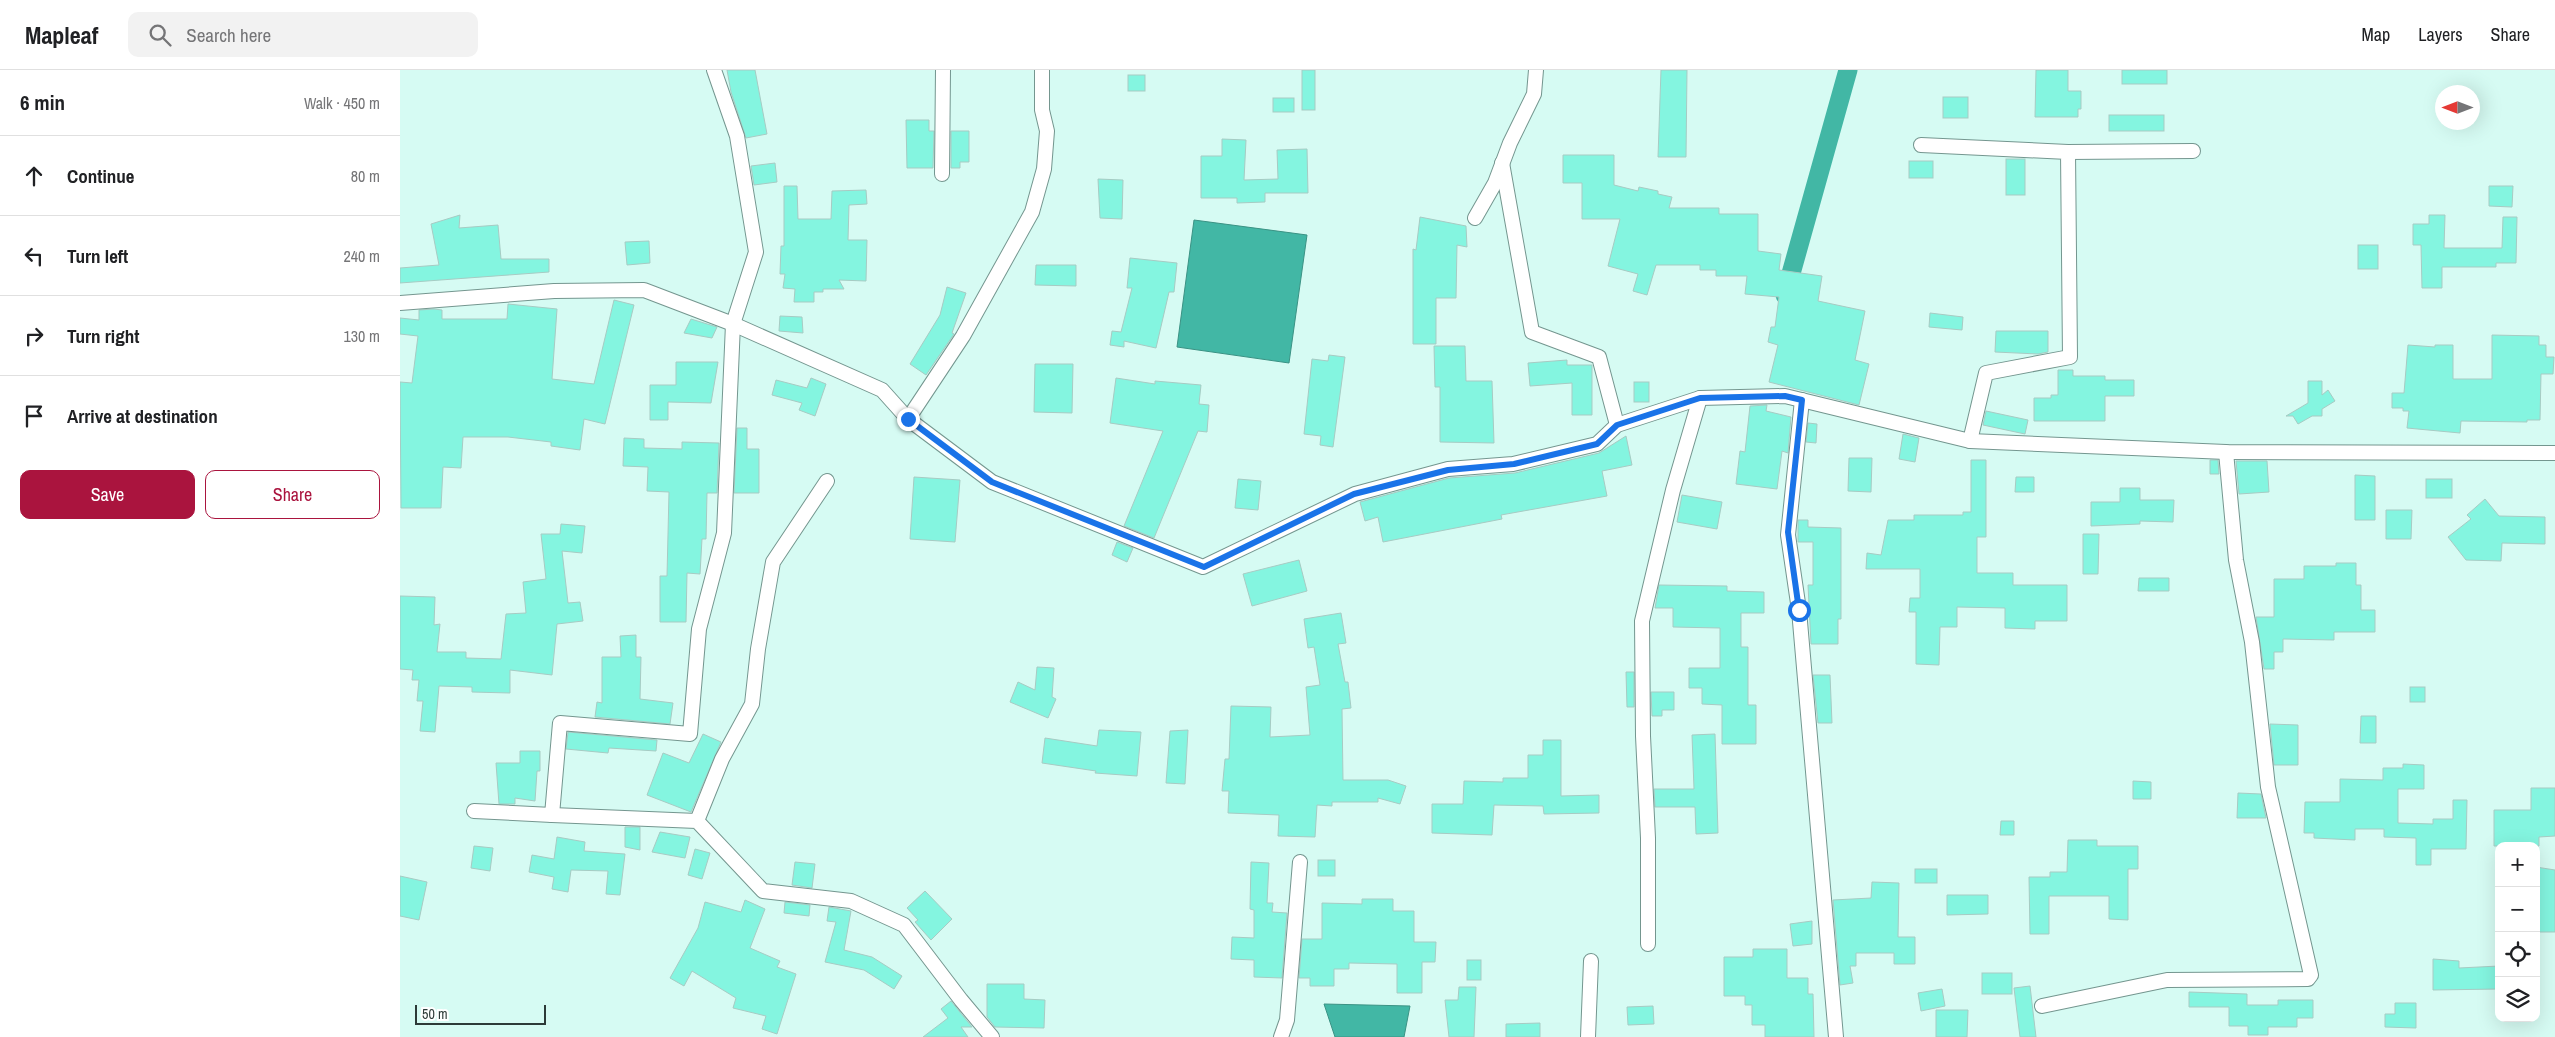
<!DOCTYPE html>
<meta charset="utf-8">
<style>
:root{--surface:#fff;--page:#f2f2f2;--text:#202124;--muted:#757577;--line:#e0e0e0;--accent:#aa143e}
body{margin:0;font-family:"Archivo Narrow",sans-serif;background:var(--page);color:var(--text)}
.controls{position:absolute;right:15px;bottom:15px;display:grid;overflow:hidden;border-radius:10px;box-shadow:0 5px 20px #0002}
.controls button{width:45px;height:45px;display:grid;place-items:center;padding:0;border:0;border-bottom:1px solid var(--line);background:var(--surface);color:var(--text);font:25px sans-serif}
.compass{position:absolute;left:2035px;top:15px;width:45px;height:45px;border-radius:50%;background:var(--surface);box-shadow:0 5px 20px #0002;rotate:270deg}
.scale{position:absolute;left:15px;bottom:12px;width:131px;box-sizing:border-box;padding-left:5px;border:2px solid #2c3a37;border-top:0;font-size:14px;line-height:18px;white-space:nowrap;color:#2c3a37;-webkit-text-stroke:4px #fff;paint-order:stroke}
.stop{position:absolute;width:15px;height:15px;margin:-11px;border:4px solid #1a73e8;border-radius:50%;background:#fff}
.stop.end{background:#1a73e8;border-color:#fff;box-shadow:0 1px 5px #0008}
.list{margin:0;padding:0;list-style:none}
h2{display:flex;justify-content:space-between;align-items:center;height:65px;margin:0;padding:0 20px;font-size:21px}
h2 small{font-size:16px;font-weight:400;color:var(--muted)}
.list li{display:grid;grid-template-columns:32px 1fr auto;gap:15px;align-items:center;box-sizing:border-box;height:80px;padding:0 20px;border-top:1px solid var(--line)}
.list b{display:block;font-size:19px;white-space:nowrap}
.list em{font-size:16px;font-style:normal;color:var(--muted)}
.actions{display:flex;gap:10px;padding:15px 20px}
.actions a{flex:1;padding:11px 0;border:1px solid var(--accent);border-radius:10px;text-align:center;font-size:18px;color:var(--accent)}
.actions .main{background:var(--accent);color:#fff}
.icon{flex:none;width:28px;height:28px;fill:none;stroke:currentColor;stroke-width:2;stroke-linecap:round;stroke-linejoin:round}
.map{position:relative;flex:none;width:2155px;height:967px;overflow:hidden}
header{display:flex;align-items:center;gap:30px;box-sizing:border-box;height:70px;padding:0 25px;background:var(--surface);border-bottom:1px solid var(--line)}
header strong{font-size:24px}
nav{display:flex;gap:28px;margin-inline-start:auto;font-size:18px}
.search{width:350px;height:45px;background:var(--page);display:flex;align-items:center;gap:12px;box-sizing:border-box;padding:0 18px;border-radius:10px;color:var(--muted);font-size:19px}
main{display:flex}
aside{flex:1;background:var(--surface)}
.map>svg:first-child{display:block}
.water{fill:#42b7a5;stroke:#3b9284}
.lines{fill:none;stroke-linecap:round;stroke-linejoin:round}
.canal{stroke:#42b7a5;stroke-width:19}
.building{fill:#84f5e0;stroke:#a7cbc3}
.minor-casing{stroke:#74968f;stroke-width:16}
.minor{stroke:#fff;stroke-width:14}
.route{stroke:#1a73e8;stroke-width:6}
</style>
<header>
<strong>Mapleaf</strong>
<div class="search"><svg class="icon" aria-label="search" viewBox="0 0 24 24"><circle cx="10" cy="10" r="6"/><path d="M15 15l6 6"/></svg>Search here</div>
<nav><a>Map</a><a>Layers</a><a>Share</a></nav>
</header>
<main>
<aside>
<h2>6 min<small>Walk · 450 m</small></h2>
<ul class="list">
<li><svg class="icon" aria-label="ahead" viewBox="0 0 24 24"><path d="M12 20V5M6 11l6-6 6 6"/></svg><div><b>Continue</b></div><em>80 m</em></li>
<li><svg class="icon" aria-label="left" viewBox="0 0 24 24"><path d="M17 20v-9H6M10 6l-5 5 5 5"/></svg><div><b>Turn left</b></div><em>240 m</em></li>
<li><svg class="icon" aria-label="right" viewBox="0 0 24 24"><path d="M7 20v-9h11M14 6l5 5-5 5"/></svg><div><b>Turn right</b></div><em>130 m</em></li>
<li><svg class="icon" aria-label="arrive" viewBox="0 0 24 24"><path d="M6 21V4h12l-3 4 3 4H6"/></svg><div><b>Arrive at destination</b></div></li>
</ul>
<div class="actions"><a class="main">Save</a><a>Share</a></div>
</aside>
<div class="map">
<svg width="2155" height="967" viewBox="0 0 2155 967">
<rect width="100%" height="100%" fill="#d6fbf3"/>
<g class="water">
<polygon points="794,150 907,165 889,293 777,277"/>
<polygon points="924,934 1010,936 1004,967 935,967"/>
</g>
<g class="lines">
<polyline class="canal" points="1385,225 1448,0"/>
</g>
<g class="building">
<polygon points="327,0 355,0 367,64 346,68 331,22"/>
<rect x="902" y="0" width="13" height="40"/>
<polygon points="1261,0 1287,0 1286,87 1258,87"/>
<polygon points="1636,0 1668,0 1668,21 1681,21 1681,39 1678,39 1678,47 1635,47"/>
<rect x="1722" y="0" width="45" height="14"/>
<rect x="728" y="5" width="17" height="16"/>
<rect x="1543" y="27" width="25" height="21"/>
<rect x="873" y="28" width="21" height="14"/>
<rect x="1709" y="45" width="55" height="16"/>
<polygon points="506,50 529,50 529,61 534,61 533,98 507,98"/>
<polygon points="551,61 569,61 569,92 560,92 560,98 551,98"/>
<polygon points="822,69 846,70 844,110 878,109 877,80 907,79 908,123 865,123 865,132 837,133 837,128 801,128 801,86 822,86"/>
<polygon points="1163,85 1214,85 1214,115 1238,121 1239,117 1258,121 1258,124 1272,127 1269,138 1319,138 1319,144 1358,144 1358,181 1381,184 1379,200 1422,206 1418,231 1465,241 1455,290 1469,294 1459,335 1369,312 1378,275 1368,272 1371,257 1375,257 1379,227 1345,224 1347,206 1316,206 1316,200 1300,200 1300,195 1256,195 1247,225 1233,221 1238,204 1208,196 1220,149 1182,149 1182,113 1163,113"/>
<rect x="1606" y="89" width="19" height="36"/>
<rect x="1509" y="91" width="24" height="17"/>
<polygon points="375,93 377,112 354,115 351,96"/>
<polygon points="698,109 723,110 722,149 700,148"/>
<polygon points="384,116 397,116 398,149 431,149 432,121 466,120 467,134 449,135 448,170 467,170 466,211 439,210 444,219 423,219 423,222 414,222 414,232 394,232 395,219 383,218 385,204 380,204 381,176 384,176"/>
<polygon points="2089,116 2113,116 2112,137 2089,136"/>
<polygon points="60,145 59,158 98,155 101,189 149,189 149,202 0,213 0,198 39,195 31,154"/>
<polygon points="2029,145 2045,145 2044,178 2102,178 2103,147 2117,147 2116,193 2096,193 2096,197 2042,197 2042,218 2022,218 2021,175 2013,175 2013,154 2029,154"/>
<polygon points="1020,147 1066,156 1067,177 1057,175 1056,228 1036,228 1036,274 1013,274 1013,179 1016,180"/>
<polygon points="249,171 250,193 227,195 225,172"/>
<rect x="1958" y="175" width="20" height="24"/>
<polygon points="730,188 777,193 774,222 769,222 756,278 724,271 724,277 710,275 712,261 721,262 732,218 727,218"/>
<polygon points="636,195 676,195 676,216 635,215"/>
<polygon points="547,217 566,223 552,263 554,264 526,305 510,294 540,245"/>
<polygon points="214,230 234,235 205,354 184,349 180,380 151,376 151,372 108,367 63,367 61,398 43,397 41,438 1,438 0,312 12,313 18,266 0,264 0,248 19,250 19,240 34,239 42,240 42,249 107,249 108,234 157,239 152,309 194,314"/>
<polygon points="1530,243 1563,247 1562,260 1529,257"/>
<polygon points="380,246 402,247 403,263 379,261"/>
<polygon points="291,249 317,257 312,268 284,263"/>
<polygon points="1596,261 1648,261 1648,282 1638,284 1595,282"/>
<polygon points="2092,265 2139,266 2139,275 2146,275 2146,287 2154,287 2153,304 2141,304 2140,350 2127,350 2127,352 2061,351 2060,363 2007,358 2009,341 2003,341 2003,338 1992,338 1992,323 2004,323 2008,275 2035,277 2035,275 2053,275 2053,309 2092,309"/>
<polygon points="1034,276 1065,276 1066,311 1092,311 1094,373 1040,372 1040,317 1035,317"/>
<polygon points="929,285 945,287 933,377 920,375 921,366 904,364 912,289 928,291"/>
<polygon points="1167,290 1167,295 1192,295 1192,345 1172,345 1172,313 1130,316 1128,293"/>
<polygon points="276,292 318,292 311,333 268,332 268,350 250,350 250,315 276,315"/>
<polygon points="635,294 673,294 672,343 634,342"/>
<polygon points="1658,300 1673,300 1673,306 1705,306 1705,310 1734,310 1734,326 1705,326 1705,351 1634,351 1634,328 1651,328 1651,325 1658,325"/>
<polygon points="411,308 426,314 415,346 399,340 402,333 372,325 376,310 407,318"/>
<polygon points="716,308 755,314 755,311 801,315 799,334 809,335 807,362 798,361 754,468 724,456 763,361 710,353"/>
<polygon points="1908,311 1922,311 1922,325 1928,320 1935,331 1922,339 1922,346 1912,346 1898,354 1893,346 1886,346 1908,333"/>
<rect x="1234" y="312" width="15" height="20"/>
<polygon points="1367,335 1366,341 1391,347 1388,383 1382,381 1377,419 1336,414 1340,381 1345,382 1350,336"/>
<polygon points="1586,341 1628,350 1625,364 1583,355"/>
<polygon points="1408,353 1417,354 1416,373 1406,372"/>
<polygon points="337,358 347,358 347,379 359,379 359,423 334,423"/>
<polygon points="1503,364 1519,368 1515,392 1499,389"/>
<polygon points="1226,366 1232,395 1202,401 1207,426 1101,445 1102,449 983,472 978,447 965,451 960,432 1049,408 1115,403 1199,383"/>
<polygon points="224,368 244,369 244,378 282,379 282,372 319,373 317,423 307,423 306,469 302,469 300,504 287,503 286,552 260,552 260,506 267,506 269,422 247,421 248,397 223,396"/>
<polygon points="1449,388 1472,388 1471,422 1448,421"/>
<polygon points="1571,390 1586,390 1586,467 1577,467 1577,503 1613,503 1613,515 1667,515 1667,551 1635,551 1635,559 1605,558 1605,538 1557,537 1557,557 1540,557 1539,595 1516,594 1516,542 1509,542 1510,528 1520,528 1520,499 1466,499 1467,483 1481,485 1488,450 1514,450 1514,445 1563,445 1563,442 1571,442"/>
<polygon points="1810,390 1818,390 1819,404 1810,404"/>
<polygon points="1836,391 1867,391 1869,422 1839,424"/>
<polygon points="1955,405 1975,406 1975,450 1955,450"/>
<polygon points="514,407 560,410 555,472 510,469"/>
<polygon points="1616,407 1634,407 1634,422 1615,422"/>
<polygon points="838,409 861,411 858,440 835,438"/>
<rect x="2026" y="409" width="26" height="19"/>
<polygon points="1720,418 1740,418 1740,430 1774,430 1773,452 1740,451 1740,454 1691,456 1691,432 1720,432"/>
<polygon points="1282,425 1322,432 1317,459 1277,452"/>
<polygon points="2085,429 2099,446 2145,447 2145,474 2102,473 2101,491 2066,490 2048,467 2071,449 2067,445"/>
<polygon points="1986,440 2012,440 2011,469 1986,469"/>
<polygon points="1398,450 1408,450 1408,457 1441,458 1441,549 1438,549 1438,574 1411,574 1408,515 1413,515 1413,472 1398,472"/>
<polygon points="161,454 185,456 182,483 162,481 168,533 180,532 183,551 157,554 152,605 110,600 110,623 72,622 72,617 39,616 35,662 20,661 23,631 17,631 19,610 12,610 13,600 0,599 0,526 35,527 34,555 40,554 37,582 66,582 66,588 101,589 106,544 126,543 123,512 146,509 141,464 160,464"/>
<polygon points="1683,464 1699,464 1698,504 1683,504"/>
<polygon points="717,472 733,478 727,492 712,485"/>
<polygon points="899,490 907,521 852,536 843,504"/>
<polygon points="1936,493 1956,493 1956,515 1961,515 1961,540 1975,540 1975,562 1934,562 1934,570 1883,569 1883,582 1874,582 1874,599 1864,599 1856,547 1874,547 1874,509 1904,509 1904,496 1936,496"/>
<polygon points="1739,508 1769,508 1769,521 1738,521"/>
<polygon points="1259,515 1327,516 1327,521 1364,522 1364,543 1341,543 1341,577 1348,577 1348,635 1356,635 1356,674 1322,674 1322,635 1302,634 1302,618 1289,618 1289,598 1320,598 1320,558 1273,557 1273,538 1255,538"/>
<polygon points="941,543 946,573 938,574 945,612 948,612 951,638 942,639 943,710 988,710 1006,716 1000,734 978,728 978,732 932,732 932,736 917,735 915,767 878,766 879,745 828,743 829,721 822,721 825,689 829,689 831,636 871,637 870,667 910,665 906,617 920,615 914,577 908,578 904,549"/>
<polygon points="236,565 236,587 241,587 240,629 273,633 270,654 195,647 197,632 202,633 202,587 221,587 220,566"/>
<polygon points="637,597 654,598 652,627 656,629 648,648 610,632 618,612 635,620"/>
<polygon points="1226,602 1234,602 1234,637 1227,637"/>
<polygon points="1413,605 1430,605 1432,653 1418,653"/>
<rect x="2010" y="617" width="15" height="15"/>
<polygon points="1251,622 1274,622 1274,640 1262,640 1262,646 1252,646"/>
<polygon points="1961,646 1976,646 1976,673 1960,673"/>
<polygon points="1870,654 1898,655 1898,695 1874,695"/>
<polygon points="699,660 741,662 737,706 695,703 696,701 642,693 645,668 697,676"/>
<polygon points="788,660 785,714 766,713 770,661"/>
<polygon points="168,662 257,670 256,681 209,678 208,683 166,679"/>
<polygon points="303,664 321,672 291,742 247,725 263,683 289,693"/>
<polygon points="1315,664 1318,763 1296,764 1295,737 1255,737 1254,719 1294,719 1292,665"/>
<polygon points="1143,670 1161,670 1161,726 1199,725 1199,743 1144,744 1143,736 1094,735 1092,765 1032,763 1032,734 1063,734 1064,711 1103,712 1103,708 1128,708 1128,685 1143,685"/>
<polygon points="120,681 140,681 140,701 137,701 135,731 115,728 115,734 99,734 96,693 120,693"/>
<polygon points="2003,694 2024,695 2024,719 1998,719 1998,753 2033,754 2033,749 2053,749 2053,730 2067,730 2066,779 2031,779 2031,795 2016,795 2016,768 1984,767 1984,759 1955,759 1955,770 1914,768 1914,763 1904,763 1905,732 1940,732 1940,709 1983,710 1983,698 2003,698"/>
<polygon points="1733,711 1751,712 1751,729 1733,729"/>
<polygon points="2131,718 2155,718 2155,766 2139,767 2139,776 2094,776 2094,740 2131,740"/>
<polygon points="1838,723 1861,724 1866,748 1837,748"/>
<polygon points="1601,751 1614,751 1614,765 1600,765"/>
<polygon points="225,757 240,757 240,780 225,777"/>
<polygon points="260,762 290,767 285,788 252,782"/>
<polygon points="157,767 185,772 184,781 225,784 220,825 206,824 208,801 171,800 168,822 152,819 154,807 129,802 132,785 154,789"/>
<polygon points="1668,770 1697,770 1697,776 1738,776 1738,799 1728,799 1728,850 1709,849 1709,826 1649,826 1649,864 1630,864 1629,807 1650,807 1650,802 1667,802"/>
<polygon points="74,776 93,778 90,801 71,798"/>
<polygon points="295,779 310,783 302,809 288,805"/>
<rect x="918" y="790" width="17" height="16"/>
<polygon points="395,792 415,794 412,818 392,815"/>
<polygon points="851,792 869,793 867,833 873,833 872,842 887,843 882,908 854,907 854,890 831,889 832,867 854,868 854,840 850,839"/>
<polygon points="2136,797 2155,800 2155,862 2136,862"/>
<rect x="1515" y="799" width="22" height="14"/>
<polygon points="0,806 27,812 19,850 0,846"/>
<polygon points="1472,812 1499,813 1498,867 1515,867 1515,894 1494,894 1494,883 1456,883 1456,896 1450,896 1453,913 1440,915 1433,830 1471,828"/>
<polygon points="525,821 552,849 531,870 515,852 518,850 507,838"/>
<polygon points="1547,825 1588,825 1588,844 1547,845"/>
<polygon points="962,829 993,829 993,841 1014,841 1014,872 1036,872 1035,892 1022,892 1022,923 997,923 997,894 949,893 949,899 934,899 934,916 910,916 910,908 899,908 902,869 922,869 922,833 962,834"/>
<polygon points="345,830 365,839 350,878 380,891 377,897 396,904 377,964 362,959 366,946 333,938 336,928 292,901 284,916 270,908 298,858 305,832 341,842"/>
<polygon points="385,832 410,835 409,846 384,843"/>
<polygon points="429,837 451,841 444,880 472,887 502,906 494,919 464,900 425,892 436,852 427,851"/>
<polygon points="1412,851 1412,874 1393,876 1390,854"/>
<polygon points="1353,879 1387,879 1387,908 1408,908 1408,924 1413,924 1414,967 1365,967 1365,955 1352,955 1352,935 1345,935 1345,926 1324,926 1324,887 1353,887"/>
<polygon points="2033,889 2059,891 2059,898 2099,896 2099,919 2033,920"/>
<rect x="1067" y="890" width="14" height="20"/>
<rect x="1582" y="903" width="30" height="21"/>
<polygon points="587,914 624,914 624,929 645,930 644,958 595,957 587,947"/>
<polygon points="1630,916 1636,967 1620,967 1614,918"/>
<polygon points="1059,917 1076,917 1074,967 1049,967 1045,930 1058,930"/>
<polygon points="1542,919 1545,936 1521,941 1518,923"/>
<polygon points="1789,922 1847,924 1847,935 1878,935 1878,930 1913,930 1913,948 1897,948 1897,957 1868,957 1868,965 1848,965 1848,956 1829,956 1829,937 1789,937"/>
<polygon points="551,931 572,957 561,957 568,967 523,967 548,948 541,939"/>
<polygon points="1995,933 2016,933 2016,958 1985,957 1985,944 1995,944"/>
<polygon points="1253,936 1254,954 1228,955 1227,937"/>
<polygon points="1536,940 1568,940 1567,967 1536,967"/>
<polygon points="1140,953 1140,967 1106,967 1106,954"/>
</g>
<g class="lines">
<defs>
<g id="minor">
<polyline points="1521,75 1668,82 1670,287 1586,303 1570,371"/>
<polyline points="1668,82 1793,81"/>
<polyline points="1102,93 1132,262 1199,287 1217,355"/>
<polyline points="542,104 543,0"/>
<polyline points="1075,148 1095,113 1110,73 1134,24 1136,0"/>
<polyline points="0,233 154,221 244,220 333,254 482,320 508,349 592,412 803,497 955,424 1048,399 1113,394 1197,374 1217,355 1300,328 1385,326 1570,371 1826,382 2155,383"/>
<polyline points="1402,330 1388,465 1399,540 1436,967"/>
<polyline points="508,349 563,266 632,142 644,99 647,61 642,40 642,0"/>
<polyline points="74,741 152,745 160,653 290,664 299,559 324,463 333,254 356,182 337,66 314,0"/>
<polyline points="152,745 297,751 363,821 451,831 504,855 561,930 592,967"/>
<polyline points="297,751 322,689 352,634 358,579 373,492 427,411"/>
<polyline points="1248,874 1248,768 1243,666 1242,551 1273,420 1300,328"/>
<polyline points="1642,936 1767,910 1908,909 1911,905 1868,717 1852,572 1836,490 1826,382"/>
<polyline points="881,967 887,950 900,792"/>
<polyline points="1188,967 1191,891"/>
</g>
</defs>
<use href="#minor" class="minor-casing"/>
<use href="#minor" class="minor"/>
</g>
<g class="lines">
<polyline class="route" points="508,349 592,412 804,497 954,424 1048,400 1114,394 1197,374 1217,355 1300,328 1385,326 1402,330 1388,462 1399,540"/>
</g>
</svg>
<div class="controls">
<button>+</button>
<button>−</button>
<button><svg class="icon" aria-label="locate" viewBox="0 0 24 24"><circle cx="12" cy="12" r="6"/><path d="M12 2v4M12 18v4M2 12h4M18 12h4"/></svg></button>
<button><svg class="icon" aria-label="layers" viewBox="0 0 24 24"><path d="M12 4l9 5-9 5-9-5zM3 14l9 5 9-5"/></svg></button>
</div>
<svg class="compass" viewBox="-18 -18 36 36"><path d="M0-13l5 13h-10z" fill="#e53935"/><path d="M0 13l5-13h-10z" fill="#757577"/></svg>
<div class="scale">50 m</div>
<div class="stop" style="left:1399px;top:540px"></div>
<div class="stop end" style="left:508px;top:349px"></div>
</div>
</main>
